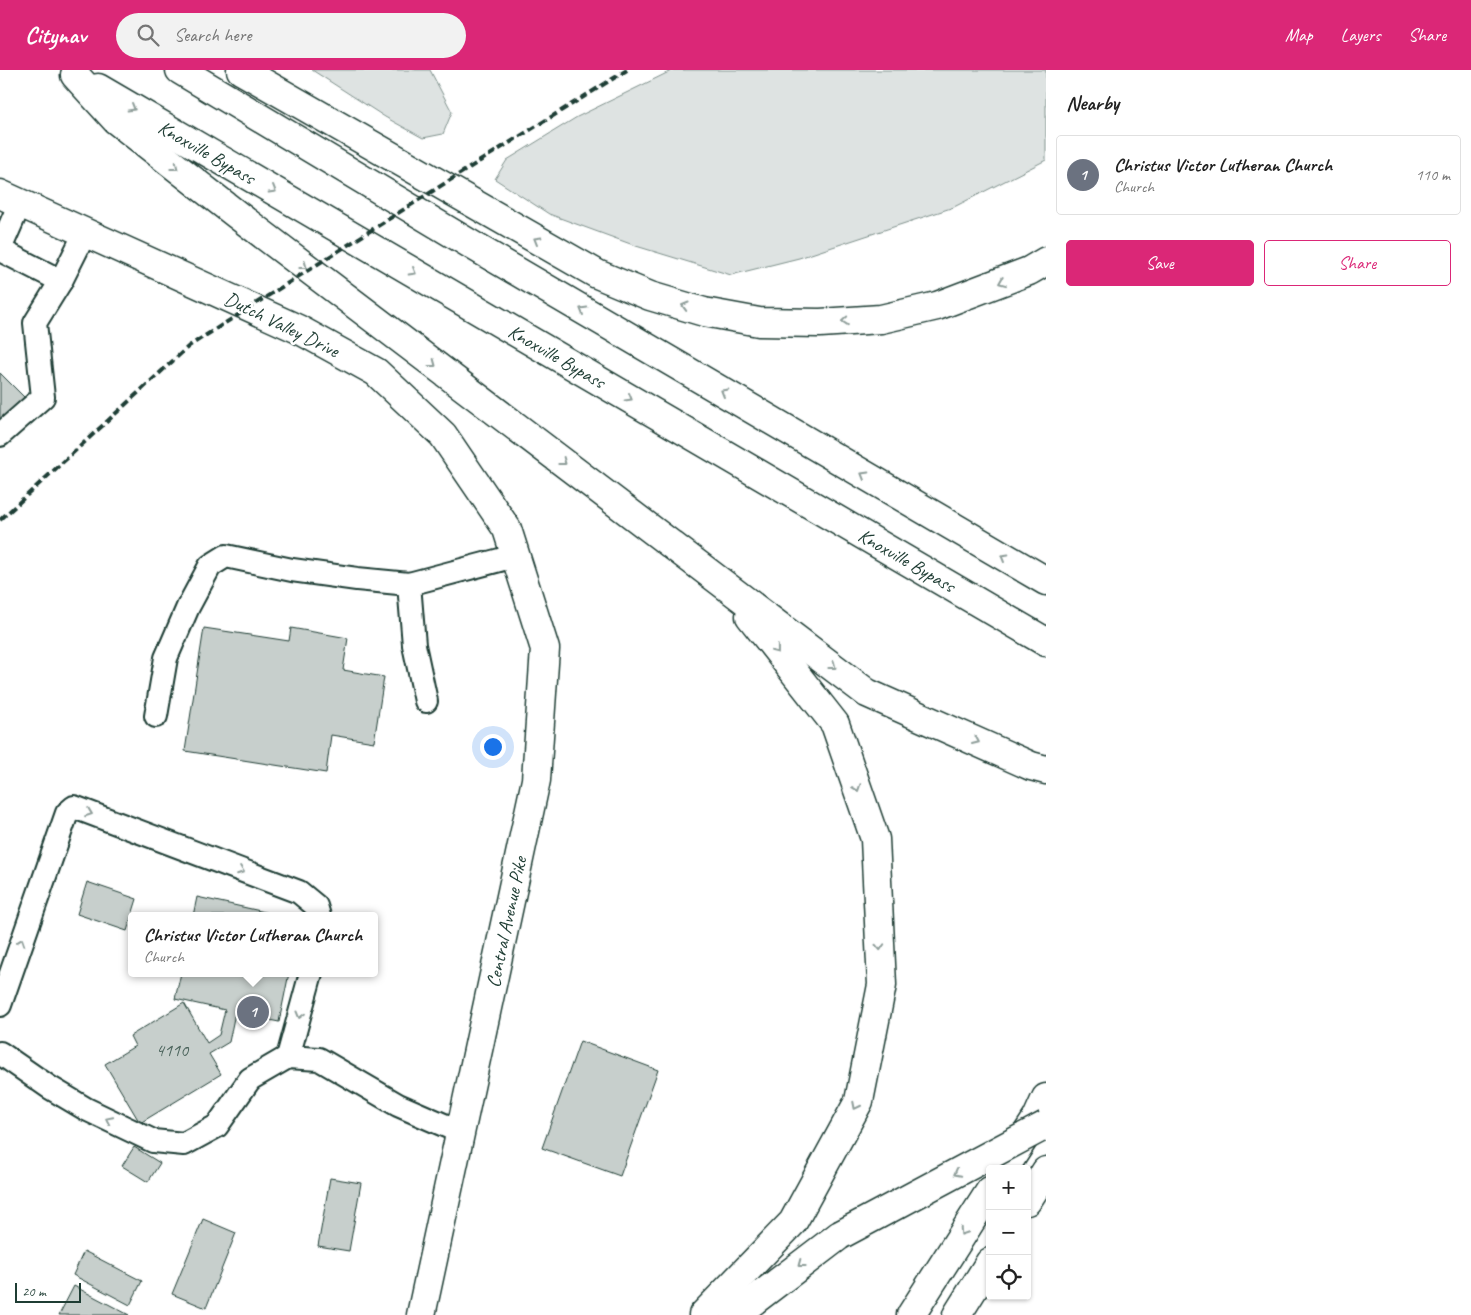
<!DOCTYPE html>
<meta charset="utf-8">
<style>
:root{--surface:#fff;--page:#f2f2f2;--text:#222;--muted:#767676;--line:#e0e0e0;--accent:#db2777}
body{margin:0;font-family:Caveat,sans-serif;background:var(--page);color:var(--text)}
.controls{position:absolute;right:15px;bottom:15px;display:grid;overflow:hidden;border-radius:5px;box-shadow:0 1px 4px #0004}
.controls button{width:45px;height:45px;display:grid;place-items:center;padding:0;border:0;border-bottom:1px solid var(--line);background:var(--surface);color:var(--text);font:25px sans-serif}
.scale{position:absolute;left:15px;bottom:12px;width:66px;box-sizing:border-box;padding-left:5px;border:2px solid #1f3d34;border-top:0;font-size:14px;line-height:18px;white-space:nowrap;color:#1f3d34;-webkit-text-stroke:4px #fff;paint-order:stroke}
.you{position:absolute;left:492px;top:676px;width:18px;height:18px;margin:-12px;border:4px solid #fff;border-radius:50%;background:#1a73e8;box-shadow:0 0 0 8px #1a73e833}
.badge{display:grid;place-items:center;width:32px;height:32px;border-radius:50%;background:var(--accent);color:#fff;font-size:16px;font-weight:700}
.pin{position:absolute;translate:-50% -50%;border:2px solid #fff;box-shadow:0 1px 5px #0006}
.popup{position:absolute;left:128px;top:842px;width:250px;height:65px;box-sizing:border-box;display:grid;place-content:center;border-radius:5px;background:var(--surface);filter:drop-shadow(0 1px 4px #0005);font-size:16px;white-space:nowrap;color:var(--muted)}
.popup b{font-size:19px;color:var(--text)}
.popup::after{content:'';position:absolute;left:50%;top:100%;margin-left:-10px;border:10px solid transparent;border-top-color:var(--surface)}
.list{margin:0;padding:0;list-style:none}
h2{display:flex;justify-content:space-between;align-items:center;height:65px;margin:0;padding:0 20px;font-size:21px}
h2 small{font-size:16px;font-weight:400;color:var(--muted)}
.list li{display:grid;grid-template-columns:32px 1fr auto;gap:15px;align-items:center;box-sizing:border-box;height:80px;margin:0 10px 10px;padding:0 10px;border:1px solid var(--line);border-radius:5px}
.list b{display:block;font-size:19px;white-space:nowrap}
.list p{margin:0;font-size:16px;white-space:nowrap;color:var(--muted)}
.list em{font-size:16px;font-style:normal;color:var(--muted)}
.actions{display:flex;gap:10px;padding:15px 20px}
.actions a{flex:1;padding:11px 0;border:1px solid var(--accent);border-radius:5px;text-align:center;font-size:18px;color:var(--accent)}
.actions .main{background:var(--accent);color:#fff}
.icon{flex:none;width:28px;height:28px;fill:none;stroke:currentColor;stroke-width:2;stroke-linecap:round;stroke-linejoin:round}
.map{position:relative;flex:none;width:1046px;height:1245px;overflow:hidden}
header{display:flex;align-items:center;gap:30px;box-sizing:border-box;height:70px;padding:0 25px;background:var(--accent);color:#fff}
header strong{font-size:24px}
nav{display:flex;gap:28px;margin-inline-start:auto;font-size:18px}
.search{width:350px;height:45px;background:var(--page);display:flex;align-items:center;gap:12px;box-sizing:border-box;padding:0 18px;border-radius:28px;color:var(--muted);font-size:19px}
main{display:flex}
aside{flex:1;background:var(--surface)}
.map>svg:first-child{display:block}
.green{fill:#dee3e2;stroke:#7e908b}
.building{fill:#c7cfcc;stroke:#1f3d34}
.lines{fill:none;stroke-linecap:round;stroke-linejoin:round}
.minor-casing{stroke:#1f3d34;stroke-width:26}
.major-casing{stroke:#1f3d34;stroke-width:31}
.highway-casing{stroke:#1f3d34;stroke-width:31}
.minor{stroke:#fff;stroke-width:22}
.major{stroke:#fff;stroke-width:28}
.highway{stroke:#fff;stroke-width:28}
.rail{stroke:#1f3d34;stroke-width:4;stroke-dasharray:8 4;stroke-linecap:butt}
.highway-bridge-casing{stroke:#1f3d34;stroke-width:31;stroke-linecap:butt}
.highway-bridge{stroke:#fff;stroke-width:28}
.oneway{stroke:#8f9e9a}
.labels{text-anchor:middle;stroke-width:5;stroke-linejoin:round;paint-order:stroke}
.number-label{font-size:18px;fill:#49625a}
.street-label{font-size:20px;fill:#1f3d34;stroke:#fff}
</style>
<header>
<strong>Citynav</strong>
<div class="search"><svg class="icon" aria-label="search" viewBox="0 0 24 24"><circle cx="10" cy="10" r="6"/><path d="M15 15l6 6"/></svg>Search here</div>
<nav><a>Map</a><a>Layers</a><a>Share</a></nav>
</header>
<main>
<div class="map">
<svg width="1046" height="1245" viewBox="0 0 1046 1245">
<rect width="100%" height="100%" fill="#fff"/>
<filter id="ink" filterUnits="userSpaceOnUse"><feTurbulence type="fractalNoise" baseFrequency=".02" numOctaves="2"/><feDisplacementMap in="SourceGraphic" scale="10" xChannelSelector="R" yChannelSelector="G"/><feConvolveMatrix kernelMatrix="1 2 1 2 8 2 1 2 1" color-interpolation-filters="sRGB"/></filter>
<g filter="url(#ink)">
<g class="green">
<polygon points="312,0 430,0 452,42 443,64 423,68 385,47"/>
<polygon points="673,0 1046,0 1046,90 954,137 799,188 731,205 636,176 549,144 495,109 507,90 577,47"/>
</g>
<g class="building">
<polygon points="0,303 25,328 0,353"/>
<polygon points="204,558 289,571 291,558 348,568 343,600 384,607 374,672 331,665 326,703 185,681"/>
<polygon points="87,812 137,829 127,861 77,844"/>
<polygon points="197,827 283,846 193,846"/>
<polygon points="181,903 289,903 279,952 235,943 229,972 209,984 221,1004 140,1053 105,994 135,976 130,966 184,933 207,973 219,965 225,940 175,929"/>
<polygon points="580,971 658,1000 620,1106 542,1078"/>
<polygon points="134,1077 160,1093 148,1112 122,1096"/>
<polygon points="330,1108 361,1113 349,1181 318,1176"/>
<polygon points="203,1149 236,1163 206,1238 172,1224"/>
<polygon points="84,1181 142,1211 130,1235 73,1205"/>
<polygon points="74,1216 129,1245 59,1245"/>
</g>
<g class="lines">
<defs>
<g id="minor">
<polyline points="0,179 20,133"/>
<polyline points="0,180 61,211"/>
<polyline points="0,365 43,327 35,253 61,211 85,163"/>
<polyline points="409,514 414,575 426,631"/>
<polyline points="156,646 166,588 188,537 210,496 226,486 292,500 357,509 409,514 515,486"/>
<polyline points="0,935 67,743 74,737 299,822 316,836 319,846"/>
<polyline points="0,983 49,1017 86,1039 153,1071 184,1074 217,1056 250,1009 288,987 319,989 398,1035 460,1062"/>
<polyline points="288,987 311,903"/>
</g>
<polyline id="major" points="0,124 298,259 376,302 443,365 507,459 545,579 536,710 421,1245"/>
<g id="highway">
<polyline points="180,0 477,178 1046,511"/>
<polyline points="241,0 597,204 650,226 704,242 759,252 820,253 881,249 937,236 1029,201 1046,191"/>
<polyline points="75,5 116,50 236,144 867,623 1031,696 1046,700"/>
<polyline points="98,18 1046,572"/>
<polyline points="1004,1099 1037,1048 1046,1028"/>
<polyline points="1027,1131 1046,1101"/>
<polyline points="703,1245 793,1152 859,1031 882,915 875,769 835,654 750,546"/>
<polyline points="735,1245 840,1165"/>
<polyline points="911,1245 990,1121"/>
<polyline points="957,1245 990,1192"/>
</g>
</defs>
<use href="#minor" class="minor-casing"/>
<use href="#major" class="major-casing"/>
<use href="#highway" class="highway-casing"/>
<use href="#minor" class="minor"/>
<use href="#major" class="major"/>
<use href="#highway" class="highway"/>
<polyline class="rail" points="0,450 189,276 480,91 627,0"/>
<defs>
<polyline id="highway-bridge" points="840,1165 1046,1055"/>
</defs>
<use href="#highway-bridge" class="highway-bridge-casing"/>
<use href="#highway-bridge" class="highway-bridge"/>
</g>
<defs><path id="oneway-chevron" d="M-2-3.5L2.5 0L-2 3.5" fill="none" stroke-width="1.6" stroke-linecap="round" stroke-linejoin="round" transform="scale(1.25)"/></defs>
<g class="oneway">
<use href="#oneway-chevron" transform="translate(132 38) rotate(30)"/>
<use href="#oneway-chevron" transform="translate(175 97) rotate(38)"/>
<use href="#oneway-chevron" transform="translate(273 120) rotate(30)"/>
<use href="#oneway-chevron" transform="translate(537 170) rotate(-150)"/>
<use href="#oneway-chevron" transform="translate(304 196) rotate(37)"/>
<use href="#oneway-chevron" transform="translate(413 202) rotate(30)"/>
<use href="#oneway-chevron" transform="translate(1002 212) rotate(158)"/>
<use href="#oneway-chevron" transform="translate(685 236) rotate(-164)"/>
<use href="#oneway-chevron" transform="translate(583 240) rotate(-150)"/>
<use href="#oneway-chevron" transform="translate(845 251) rotate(176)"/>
<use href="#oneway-chevron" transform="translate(433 294) rotate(37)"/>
<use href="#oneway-chevron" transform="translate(724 322) rotate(-150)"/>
<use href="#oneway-chevron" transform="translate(629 328) rotate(30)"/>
<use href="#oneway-chevron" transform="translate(563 392) rotate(37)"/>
<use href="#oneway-chevron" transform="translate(864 405) rotate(-150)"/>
<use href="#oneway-chevron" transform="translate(1004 487) rotate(-150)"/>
<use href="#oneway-chevron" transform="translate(776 580) rotate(52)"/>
<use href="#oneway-chevron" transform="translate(833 596) rotate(37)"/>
<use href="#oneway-chevron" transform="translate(976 671) rotate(24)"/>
<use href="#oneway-chevron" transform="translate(857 718) rotate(71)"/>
<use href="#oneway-chevron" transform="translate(89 743) rotate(21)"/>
<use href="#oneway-chevron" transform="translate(241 801) rotate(20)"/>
<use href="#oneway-chevron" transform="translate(21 872) rotate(-71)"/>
<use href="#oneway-chevron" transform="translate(880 877) rotate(87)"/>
<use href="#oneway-chevron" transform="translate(300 945) rotate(105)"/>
<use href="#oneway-chevron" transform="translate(856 1036) rotate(117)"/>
<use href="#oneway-chevron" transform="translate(109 1050) rotate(-154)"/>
<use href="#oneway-chevron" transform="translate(957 1103) rotate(152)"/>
<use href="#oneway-chevron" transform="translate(963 1162) rotate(123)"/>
<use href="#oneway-chevron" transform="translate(801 1194) rotate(143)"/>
</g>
</g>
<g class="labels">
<g class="number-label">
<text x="172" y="986">4110</text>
</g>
<g class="street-label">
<text transform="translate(207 82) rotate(30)" y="7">Knoxville Bypass</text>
<text transform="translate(282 254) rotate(26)" y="7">Dutch Valley Drive</text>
<text transform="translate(557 286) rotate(30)" y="7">Knoxville Bypass</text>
<text transform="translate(907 490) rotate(30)" y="7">Knoxville Bypass</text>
<text transform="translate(506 852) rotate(-78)" y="7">Central Avenue Pike</text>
</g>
</g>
</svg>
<div class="controls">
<button>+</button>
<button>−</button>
<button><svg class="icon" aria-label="locate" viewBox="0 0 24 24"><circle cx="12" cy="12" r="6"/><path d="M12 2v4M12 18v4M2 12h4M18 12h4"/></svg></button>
</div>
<div class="scale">20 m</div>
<div class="you"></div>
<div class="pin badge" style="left:253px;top:942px;background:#6b7280">1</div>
<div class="popup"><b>Christus Victor Lutheran Church</b>Church</div>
</div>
<aside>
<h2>Nearby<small></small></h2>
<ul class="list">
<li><span class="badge" style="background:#6b7280">1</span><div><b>Christus Victor Lutheran Church</b><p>Church</p></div><em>110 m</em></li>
</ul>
<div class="actions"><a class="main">Save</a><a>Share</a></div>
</aside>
</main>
